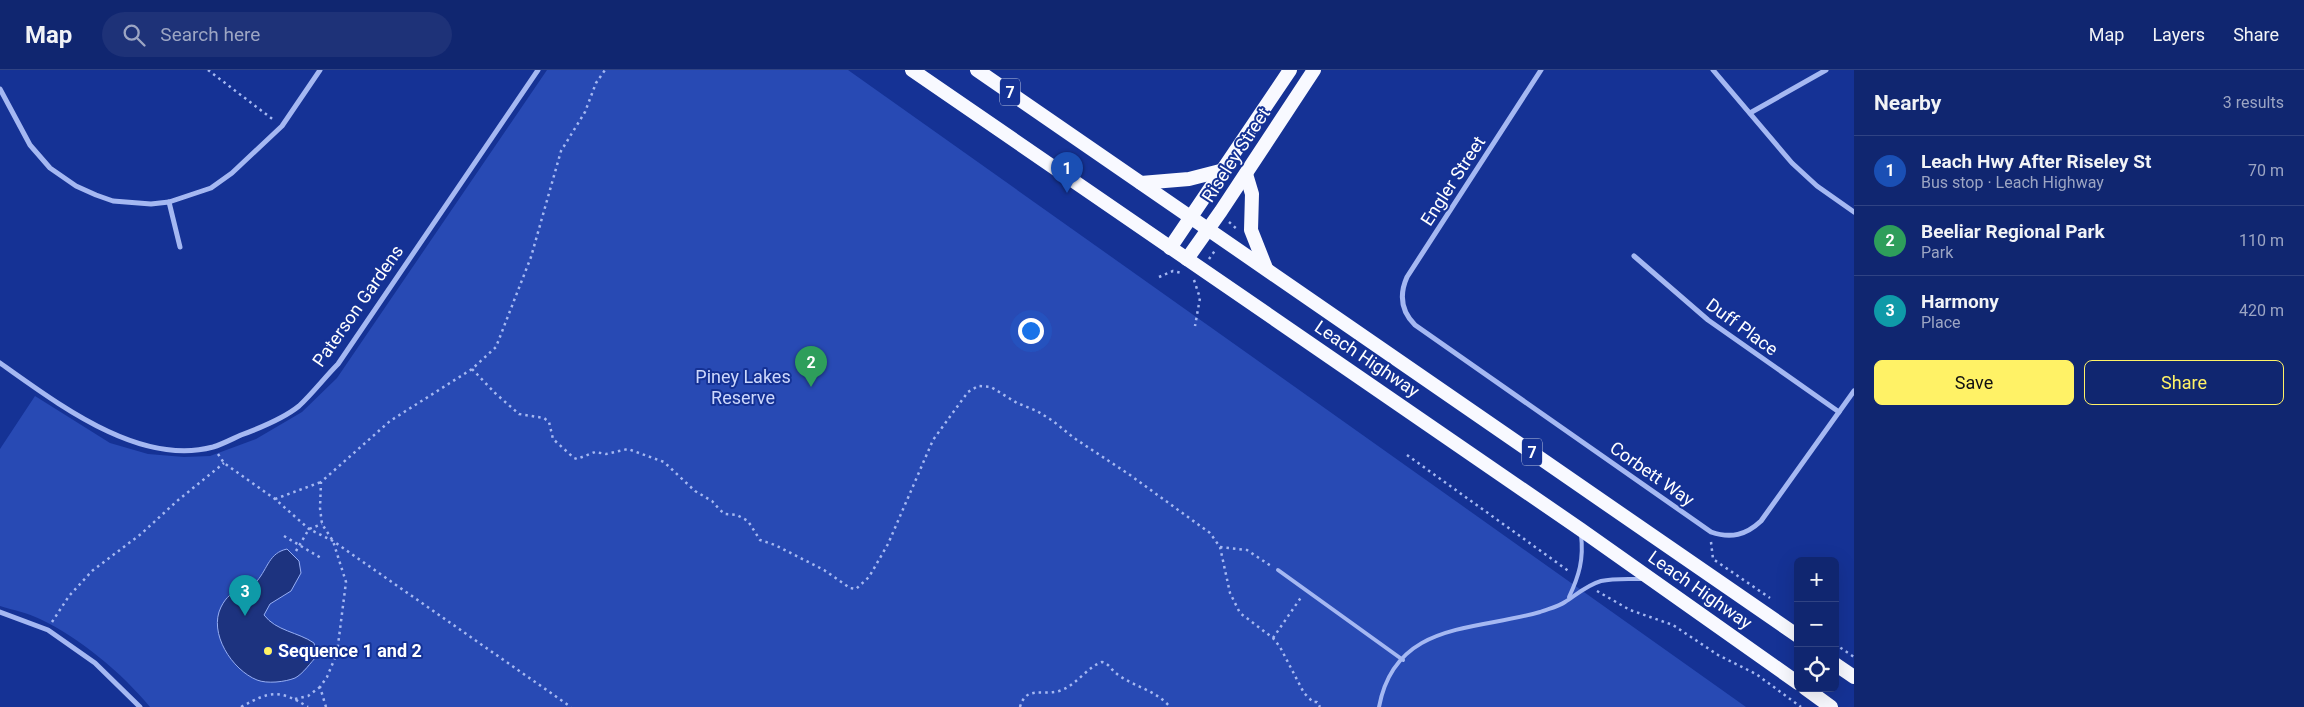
<!DOCTYPE html>
<meta charset="utf-8">
<style>
:root{--surface:#102670;--page:#1e3278;--text:#f1f3f6;--muted:#9ca5c3;--line:#304383;--accent:#fff266}
body{margin:0;font-family:Roboto,sans-serif;background:var(--page);color:var(--text)}
.controls{position:absolute;right:15px;bottom:15px;display:grid;overflow:hidden;border-radius:8px;box-shadow:0 5px 20px #0002}
.controls button{width:45px;height:45px;display:grid;place-items:center;padding:0;border:0;border-bottom:1px solid var(--line);background:var(--surface);color:var(--text);font:25px sans-serif}
.you{position:absolute;left:1030px;top:260px;width:18px;height:18px;margin:-12px;border:4px solid #fff;border-radius:50%;background:#1a73e8;box-shadow:0 0 0 8px #1a73e833}
.badge{display:grid;place-items:center;width:32px;height:32px;border-radius:50%;background:var(--accent);color:#fff;font-size:16px;font-weight:700}
.pin{position:absolute;translate:-50% -41px;filter:drop-shadow(0 1px 2px #0008)}
.pin::after{content:'';position:absolute;top:26px;width:18px;height:15px;background:inherit;clip-path:polygon(0 0,100% 0,50% 100%)}
.list{margin:0;padding:0;list-style:none}
h2{display:flex;justify-content:space-between;align-items:center;height:65px;margin:0;padding:0 20px;font-size:21px}
h2 small{font-size:16px;font-weight:400;color:var(--muted)}
.list li{display:grid;grid-template-columns:32px 1fr auto;gap:15px;align-items:center;box-sizing:border-box;height:70px;padding:0 20px;border-top:1px solid var(--line)}
.list b{display:block;font-size:19px;white-space:nowrap}
.list p{margin:0;font-size:16px;white-space:nowrap;color:var(--muted)}
.list em{font-size:16px;font-style:normal;color:var(--muted)}
.actions{display:flex;gap:10px;padding:15px 20px}
.actions a{flex:1;padding:11px 0;border:1px solid var(--accent);border-radius:8px;text-align:center;font-size:18px;color:var(--accent)}
.actions .main{background:var(--accent);color:#111}
.icon{flex:none;width:28px;height:28px;fill:none;stroke:currentColor;stroke-width:2;stroke-linecap:round;stroke-linejoin:round}
.map{position:relative;flex:none;width:1854px;height:637px;overflow:hidden}
header{display:flex;align-items:center;gap:30px;box-sizing:border-box;height:70px;padding:0 25px;background:var(--surface);border-bottom:1px solid var(--line)}
header strong{font-size:24px}
nav{display:flex;gap:28px;margin-inline-start:auto;font-size:18px}
.search{width:350px;height:45px;background:var(--page);display:flex;align-items:center;gap:12px;box-sizing:border-box;padding:0 18px;border-radius:28px;color:var(--muted);font-size:19px}
main{display:flex}
aside{flex:1;background:var(--surface)}
.map>svg:first-child{display:block}
.green{fill:#284ab4}
.water{fill:#1d337f;stroke:#97aff5}
.lines{fill:none;stroke-linecap:round;stroke-linejoin:round}
.path{stroke:#a5b8f2;stroke-width:2.5;stroke-dasharray:2.5 4;stroke-linecap:butt}
.service{stroke:#a5b8f2;stroke-width:4}
.minor{stroke:#a5b8f2;stroke-width:5}
.trunk{stroke:#f8f9ff;stroke-width:14}
.poi-dot{fill:#fff266;stroke:#153295;stroke-width:2}
.labels{text-anchor:middle;stroke-width:4;stroke-linejoin:round;paint-order:stroke}
.shield{fill:#153295;stroke:#b9c2df;stroke-width:1}
.shield-label{font-size:16px;font-weight:bold;fill:#fff}
.street-label{font-size:18px;fill:#fff;stroke:#153295}
.park-label{font-size:18px;fill:#cdd8fc;stroke:#153295}
.poi-label{font-size:18px;font-weight:bold;fill:#fff;stroke:#153295;text-anchor:start}
</style>
<header>
<strong>Map</strong>
<div class="search"><svg class="icon" aria-label="search" viewBox="0 0 24 24"><circle cx="10" cy="10" r="6"/><path d="M15 15l6 6"/></svg>Search here</div>
<nav><a>Map</a><a>Layers</a><a>Share</a></nav>
</header>
<main>
<div class="map">
<svg width="1854" height="637" viewBox="0 0 1854 637">
<rect width="100%" height="100%" fill="#153295"/>
<path class="green" d="M547 0H848L1746 637H150C122 603 80 568 40 549 28 543 13 540 0 536V379L35 326 110 373 148 384 184 387 210 386 256 369 302 342 337 308Z"/>
<path class="water" d="M287 479 299 491 301 503 291 521 270 534 264 545C276 561 298 562 314 573L317 586C311 592 303 604 295 608 285 612 267 614 257 610 232 600 208 563 221 537 232 515 246 523 257 511 268 498 269 483 287 479Z"/>
<g class="lines">
<g class="path">
<polyline points="208,0 275,51"/>
<polyline points="1229,152 1238,160"/>
<polyline points="1209,189 1216,179"/>
<polyline points="1159,207 1173,201 1182,203"/>
<polyline points="1194,210 1200,228 1195,256"/>
<polyline points="472,299 495,323 519,344 544,348 549,352 553,369 574,388 577,389 595,382 606,384 628,379 664,392 695,421 712,431 720,440 725,444 737,445 748,451 760,470 775,475 824,500 850,518 856,519 869,507 888,474 933,370 968,322 978,316 991,317 1017,333 1037,341 1053,351 1074,368 1130,405 1210,463 1220,477 1230,523 1240,543 1273,568 1280,577 1304,623 1313,632 1317,632 1320,637"/>
<polyline points="218,384 224,393 275,429 309,459 333,471 571,637"/>
<polyline points="1407,385 1570,502"/>
<polyline points="275,429 321,412"/>
<polyline points="284,466 321,488"/>
<polyline points="1711,472 1713,489 1770,528"/>
<polyline points="1220,477 1247,480 1271,496"/>
<polyline points="296,481 309,459 322,454"/>
<polyline points="1597,521 1630,540 1673,555 1718,585 1756,604 1801,637"/>
<polyline points="52,552 69,526 92,501 141,464 177,431 224,393"/>
<polyline points="1273,568 1302,526"/>
<polyline points="1835,574 1854,587"/>
<polyline points="295,629 308,626 320,617"/>
<path d="M241 637C270 621 279 619 308 637"/>
<polyline points="326,637 320,617 327,607 337,583 346,512 333,471 322,454 320,438 321,412 390,351 472,299 496,277 531,187 561,81 585,42 596,13 605,0"/>
<path d="M1020 637C1026 615 1043 626 1059 621 1076 616 1087 597 1102 592 1110 594 1111 600 1117 604 1134 617 1156 620 1170 637"/>
</g>
<g class="service">
<polyline points="1278,500 1403,590"/>
<path d="M1569 527C1579 506 1584 489 1581 465"/>
<path d="M1379 637C1395 551 1475 561 1540 542 1547 539 1558 537 1565 532 1576 525 1587 515 1601 511 1614 508 1628 509 1642 509"/>
</g>
<g class="minor">
<path d="M1541 0 1407 207C1399 225 1401 241 1415 255L1711 462C1731 469 1746 465 1761 451L1854 321"/>
<polyline points="1713,0 1792,93 1817,116 1854,142"/>
<polyline points="0,19 30,75 50,98 76,116 96,125 113,131 151,134 169,132 211,118 232,103 282,56 320,0"/>
<polyline points="1750,43 1826,0"/>
<polyline points="169,132 180,177"/>
<polyline points="1634,186 1708,250 1839,342"/>
<path d="M0 293C57 333 139 397 213 377 223 374 232 369 241 365 260 358 283 349 299 336 313 323 325 307 338 294L538 0"/>
<polyline points="0,542 48,560 95,593 140,637"/>
</g>
<g class="trunk">
<polyline points="912,0 1580,459 1798,613"/>
<polyline points="977,0 1798,566"/>
<polyline points="1246,104 1252,124 1251,160 1266,198"/>
<polyline points="1141,113 1189,109 1224,100"/>
<polyline points="1170,178 1290,0"/>
<polyline points="1187,189 1221,141 1314,0"/>
<polyline points="1835,594 1854,607"/>
<polyline points="1805,618 1831,637"/>
</g>
</g>
<circle class="poi-dot" cx="268" cy="581" r="5"/>
<g class="labels">
<g class="shield">
<rect x="1000" y="8.5" width="20" height="27" rx="4"/>
<rect x="1522" y="368.5" width="20" height="27" rx="4"/>
</g>
<g class="shield-label">
<text x="1010" y="28">7</text>
<text x="1532" y="388">7</text>
</g>
<g class="street-label">
<text transform="translate(1236 85) rotate(-57)" y="6">Riseley Street</text>
<text transform="translate(1453 111) rotate(-57)" y="6">Engler Street</text>
<text transform="translate(358 236) rotate(-55)" y="6">Paterson Gardens</text>
<text transform="translate(1742 257) rotate(36)" y="6">Duff Place</text>
<text transform="translate(1367 289) rotate(34)" y="6">Leach Highway</text>
<text transform="translate(1652 404) rotate(35)" y="6">Corbett Way</text>
<text transform="translate(1700 520) rotate(35)" y="6">Leach Highway</text>
</g>
<g class="park-label">
<text x="743" y="313">Piney Lakes<tspan x="743" dy="21">Reserve</tspan></text>
</g>
<g class="poi-label">
<text x="278" y="587">Sequence 1 and 2</text>
</g>
</g>
</svg>
<div class="controls">
<button>+</button>
<button>−</button>
<button><svg class="icon" aria-label="locate" viewBox="0 0 24 24"><circle cx="12" cy="12" r="6"/><path d="M12 2v4M12 18v4M2 12h4M18 12h4"/></svg></button>
</div>
<div class="you"></div>
<div class="pin badge" style="left:1067px;top:123px;background:#1a4fb4">1</div>
<div class="pin badge" style="left:811px;top:317px;background:#2e9e5b">2</div>
<div class="pin badge" style="left:245px;top:546px;background:#0f9aa8">3</div>
</div>
<aside>
<h2>Nearby<small>3 results</small></h2>
<ul class="list">
<li><span class="badge" style="background:#1a4fb4">1</span><div><b>Leach Hwy After Riseley St</b><p>Bus stop · Leach Highway</p></div><em>70 m</em></li>
<li><span class="badge" style="background:#2e9e5b">2</span><div><b>Beeliar Regional Park</b><p>Park</p></div><em>110 m</em></li>
<li><span class="badge" style="background:#0f9aa8">3</span><div><b>Harmony</b><p>Place</p></div><em>420 m</em></li>
</ul>
<div class="actions"><a class="main">Save</a><a>Share</a></div>
</aside>
</main>
